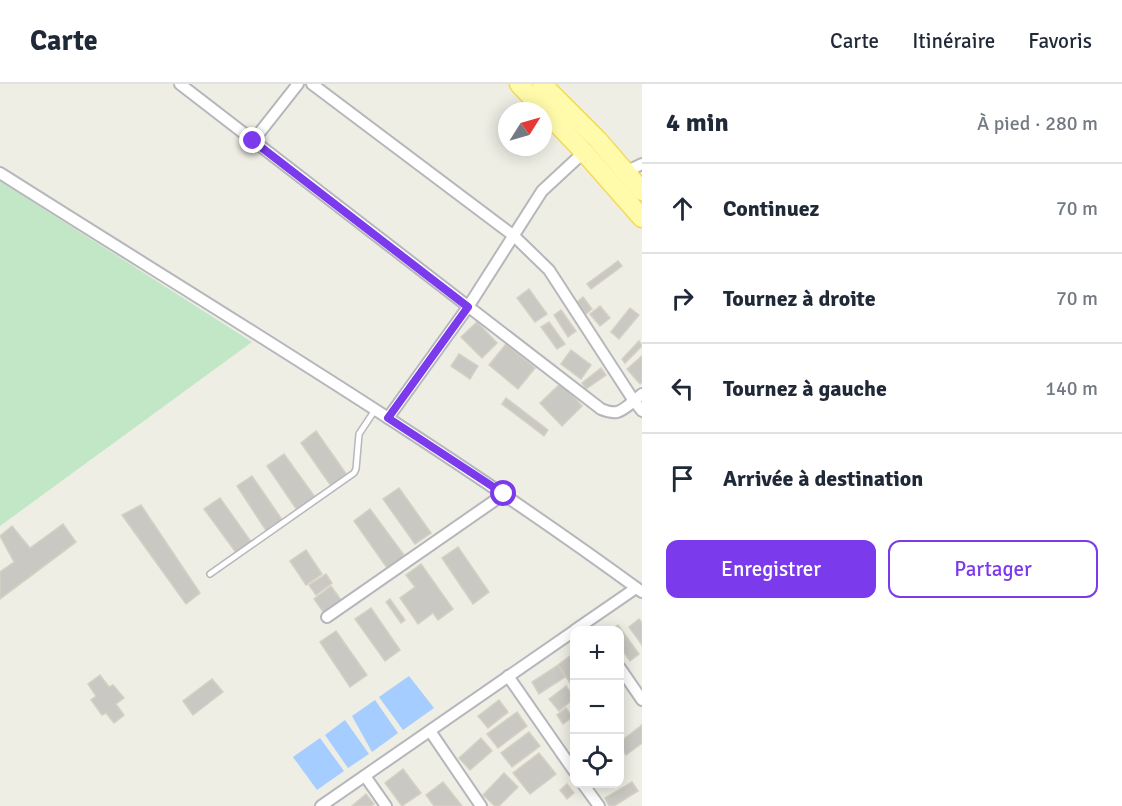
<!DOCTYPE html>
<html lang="fr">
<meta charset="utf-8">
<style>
:root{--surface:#fff;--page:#f2f2f3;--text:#1f2937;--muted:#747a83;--line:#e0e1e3;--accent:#7c3aed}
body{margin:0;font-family:Signika,sans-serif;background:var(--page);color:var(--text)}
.controls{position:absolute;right:18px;bottom:18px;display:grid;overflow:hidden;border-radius:12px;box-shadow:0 3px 15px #0003}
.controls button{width:54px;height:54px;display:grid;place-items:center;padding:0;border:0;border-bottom:2px solid var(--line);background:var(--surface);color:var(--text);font:30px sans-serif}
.compass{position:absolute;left:498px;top:18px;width:54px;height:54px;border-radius:50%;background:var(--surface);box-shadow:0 3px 15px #0003;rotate:53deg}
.stop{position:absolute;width:18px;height:18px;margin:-14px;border:4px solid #7c3aed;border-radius:50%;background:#fff}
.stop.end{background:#7c3aed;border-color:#fff;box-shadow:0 2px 6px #0008}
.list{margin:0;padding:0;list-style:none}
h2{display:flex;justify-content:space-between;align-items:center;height:78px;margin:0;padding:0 24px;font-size:26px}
h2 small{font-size:20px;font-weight:400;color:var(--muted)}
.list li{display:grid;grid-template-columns:39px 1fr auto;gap:18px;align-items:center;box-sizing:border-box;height:90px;padding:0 24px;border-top:2px solid var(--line)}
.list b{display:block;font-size:22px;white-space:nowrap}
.list em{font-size:20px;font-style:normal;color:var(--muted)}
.actions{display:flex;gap:12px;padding:18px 24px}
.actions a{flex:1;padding:14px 0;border:2px solid var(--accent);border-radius:12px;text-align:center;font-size:21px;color:var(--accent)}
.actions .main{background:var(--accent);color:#fff}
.icon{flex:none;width:33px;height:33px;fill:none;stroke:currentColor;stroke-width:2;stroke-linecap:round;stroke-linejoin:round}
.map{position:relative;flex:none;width:642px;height:722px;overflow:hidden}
header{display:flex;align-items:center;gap:36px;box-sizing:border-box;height:84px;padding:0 30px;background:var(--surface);border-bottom:2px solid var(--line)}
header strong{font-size:28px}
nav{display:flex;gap:33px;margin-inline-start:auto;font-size:21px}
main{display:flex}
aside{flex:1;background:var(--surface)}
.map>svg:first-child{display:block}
.green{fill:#c2e7c6}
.water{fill:#a5cdff}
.building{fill:#cac8c2;stroke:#d4d1c3;stroke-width:1.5}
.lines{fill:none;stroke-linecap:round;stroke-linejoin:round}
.service-casing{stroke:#b5b7bc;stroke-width:8}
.minor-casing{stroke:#b5b7bc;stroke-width:14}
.primary-casing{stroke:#f3da5b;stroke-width:21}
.service{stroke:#fff;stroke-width:5}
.minor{stroke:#fff;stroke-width:10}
.primary{stroke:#fffbaa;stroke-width:18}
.route{stroke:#7c3aed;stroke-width:8}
</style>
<header>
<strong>Carte</strong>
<nav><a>Carte</a><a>Itinéraire</a><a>Favoris</a></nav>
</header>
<main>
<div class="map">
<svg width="642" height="722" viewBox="0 0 642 722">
<rect width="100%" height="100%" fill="#efeee5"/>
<polygon class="green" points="0,97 252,258 0,442"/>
<g class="water">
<polygon points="409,592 434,624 403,646 379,613"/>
<polygon points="375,616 398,649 372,668 352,632"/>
<polygon points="345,636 369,670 348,684 325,651"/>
<polygon points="320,654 344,687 317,706 293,673"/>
</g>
<g class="building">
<polygon points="618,177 622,182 591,205 587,200"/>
<polygon points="529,205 547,230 535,238 517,214"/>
<polygon points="583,213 592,225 586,230 577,218"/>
<polygon points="600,222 610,234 600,242 590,230"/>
<polygon points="630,224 639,231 619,255 611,248"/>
<polygon points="561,226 576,247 568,253 554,231"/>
<polygon points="477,238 497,259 482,274 461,253"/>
<polygon points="549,238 565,260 557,265 541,243"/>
<polygon points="639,257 642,262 625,279 622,275"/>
<polygon points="506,260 535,284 518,305 489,281"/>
<polygon points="571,266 591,281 581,295 561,280"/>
<polygon points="459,270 478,282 470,295 451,282"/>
<polygon points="642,272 642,298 640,300 627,285"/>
<polygon points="601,284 606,291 586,305 582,299"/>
<polygon points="561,299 582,322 562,342 540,319"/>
<polygon points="506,314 548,346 544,352 502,320"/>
<polygon points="316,347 347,391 331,402 301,359"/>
<polygon points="284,370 315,413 297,426 267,382"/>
<polygon points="252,392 283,437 267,448 237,402"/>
<polygon points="399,404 431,449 415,460 383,415"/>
<polygon points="220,414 252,459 237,470 204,425"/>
<polygon points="141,421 200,509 186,520 122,431"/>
<polygon points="370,425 407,475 390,488 354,437"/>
<polygon points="63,440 76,458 0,515 0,488 14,478 0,452 12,442 30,464"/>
<polygon points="458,463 489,508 473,520 442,474"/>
<polygon points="306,466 322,490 306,501 290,477"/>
<polygon points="421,480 453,525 438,536 433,529 418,540 400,514 415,503 406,491"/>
<polygon points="326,490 332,499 316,511 309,501"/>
<polygon points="331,502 341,516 324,529 314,515"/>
<polygon points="390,515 405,536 401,539 386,518"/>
<polygon points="371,524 400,566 385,577 355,535"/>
<polygon points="639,535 642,539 642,561 629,543"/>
<polygon points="618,541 639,570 630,577 620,563 620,546 611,546"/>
<polygon points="336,547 367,591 350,603 320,558"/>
<polygon points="574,569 574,603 573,603 558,581"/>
<polygon points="558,581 565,593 539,610 532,598"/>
<polygon points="100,591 109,603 113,601 124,614 116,620 124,631 114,639 106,629 102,631 91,616 96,612 88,600"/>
<polygon points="212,595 223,608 193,631 183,617"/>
<polygon points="566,602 574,614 559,627 549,615"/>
<polygon points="499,616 508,628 488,644 478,632"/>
<polygon points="566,624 572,633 563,640 557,631"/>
<polygon points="517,628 527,642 498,664 487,650"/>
<polygon points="642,641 642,659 626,671 620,663 620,658"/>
<polygon points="529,648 540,662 512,683 501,669"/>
<polygon points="481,654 492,667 470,686 459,674"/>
<polygon points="539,669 556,690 530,710 513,689"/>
<polygon points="403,685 421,709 402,722 385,699"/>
<polygon points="504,689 518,703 499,722 495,722 483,711"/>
<polygon points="443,698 462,722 434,722 426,711"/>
<polygon points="632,698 638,707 614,722 609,722 605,714"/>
<polygon points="567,700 574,709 567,715 560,706"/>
<polygon points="366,710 374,720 371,722 352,722"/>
</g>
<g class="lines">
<defs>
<polyline id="service" points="210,490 354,389 356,385 359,350 375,326"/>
<g id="minor">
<path d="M180 0 601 325C618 332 621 327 634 317L642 327"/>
<polyline points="312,0 514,152 549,186 634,317 642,310"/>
<polyline points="253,57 298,0"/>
<polyline points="625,88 642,80"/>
<path d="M0 89C216 226 436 357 642 508"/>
<polyline points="388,334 468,223 542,107 584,68"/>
<polyline points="327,533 504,410"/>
<polyline points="575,546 636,504"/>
<polyline points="620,584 642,616"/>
<polyline points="508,592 574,687"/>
<polyline points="430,647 481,722"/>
<polyline points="365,692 386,722"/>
<polyline points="583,700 599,722"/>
<polyline points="321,722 574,547"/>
</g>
<g id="primary">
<polyline points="519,0 584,68 642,134"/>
<polyline points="542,0 598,56 642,107"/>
</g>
</defs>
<use href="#service" class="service-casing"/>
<use href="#minor" class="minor-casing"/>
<use href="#primary" class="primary-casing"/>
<use href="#service" class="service"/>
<use href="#minor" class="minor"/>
<use href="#primary" class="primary"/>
</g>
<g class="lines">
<polyline class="route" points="253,57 468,223 388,334 504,410"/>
</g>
</svg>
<div class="controls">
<button>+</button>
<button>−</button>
<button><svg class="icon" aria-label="locate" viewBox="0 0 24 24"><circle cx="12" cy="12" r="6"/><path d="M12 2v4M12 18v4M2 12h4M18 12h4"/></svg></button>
</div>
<svg class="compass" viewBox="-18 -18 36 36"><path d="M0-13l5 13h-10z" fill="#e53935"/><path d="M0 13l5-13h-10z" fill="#747a83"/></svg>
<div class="stop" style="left:504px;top:410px"></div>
<div class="stop end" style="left:253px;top:57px"></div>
</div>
<aside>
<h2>4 min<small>À pied · 280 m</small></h2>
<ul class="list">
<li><svg class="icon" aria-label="ahead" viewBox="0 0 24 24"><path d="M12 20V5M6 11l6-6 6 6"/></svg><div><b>Continuez</b></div><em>70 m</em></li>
<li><svg class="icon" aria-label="right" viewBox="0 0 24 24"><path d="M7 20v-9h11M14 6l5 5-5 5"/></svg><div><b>Tournez à droite</b></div><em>70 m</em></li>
<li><svg class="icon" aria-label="left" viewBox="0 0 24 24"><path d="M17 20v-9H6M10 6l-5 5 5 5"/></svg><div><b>Tournez à gauche</b></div><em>140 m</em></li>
<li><svg class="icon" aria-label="arrive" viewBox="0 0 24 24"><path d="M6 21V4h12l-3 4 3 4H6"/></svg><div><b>Arrivée à destination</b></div></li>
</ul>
<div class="actions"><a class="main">Enregistrer</a><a>Partager</a></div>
</aside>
</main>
